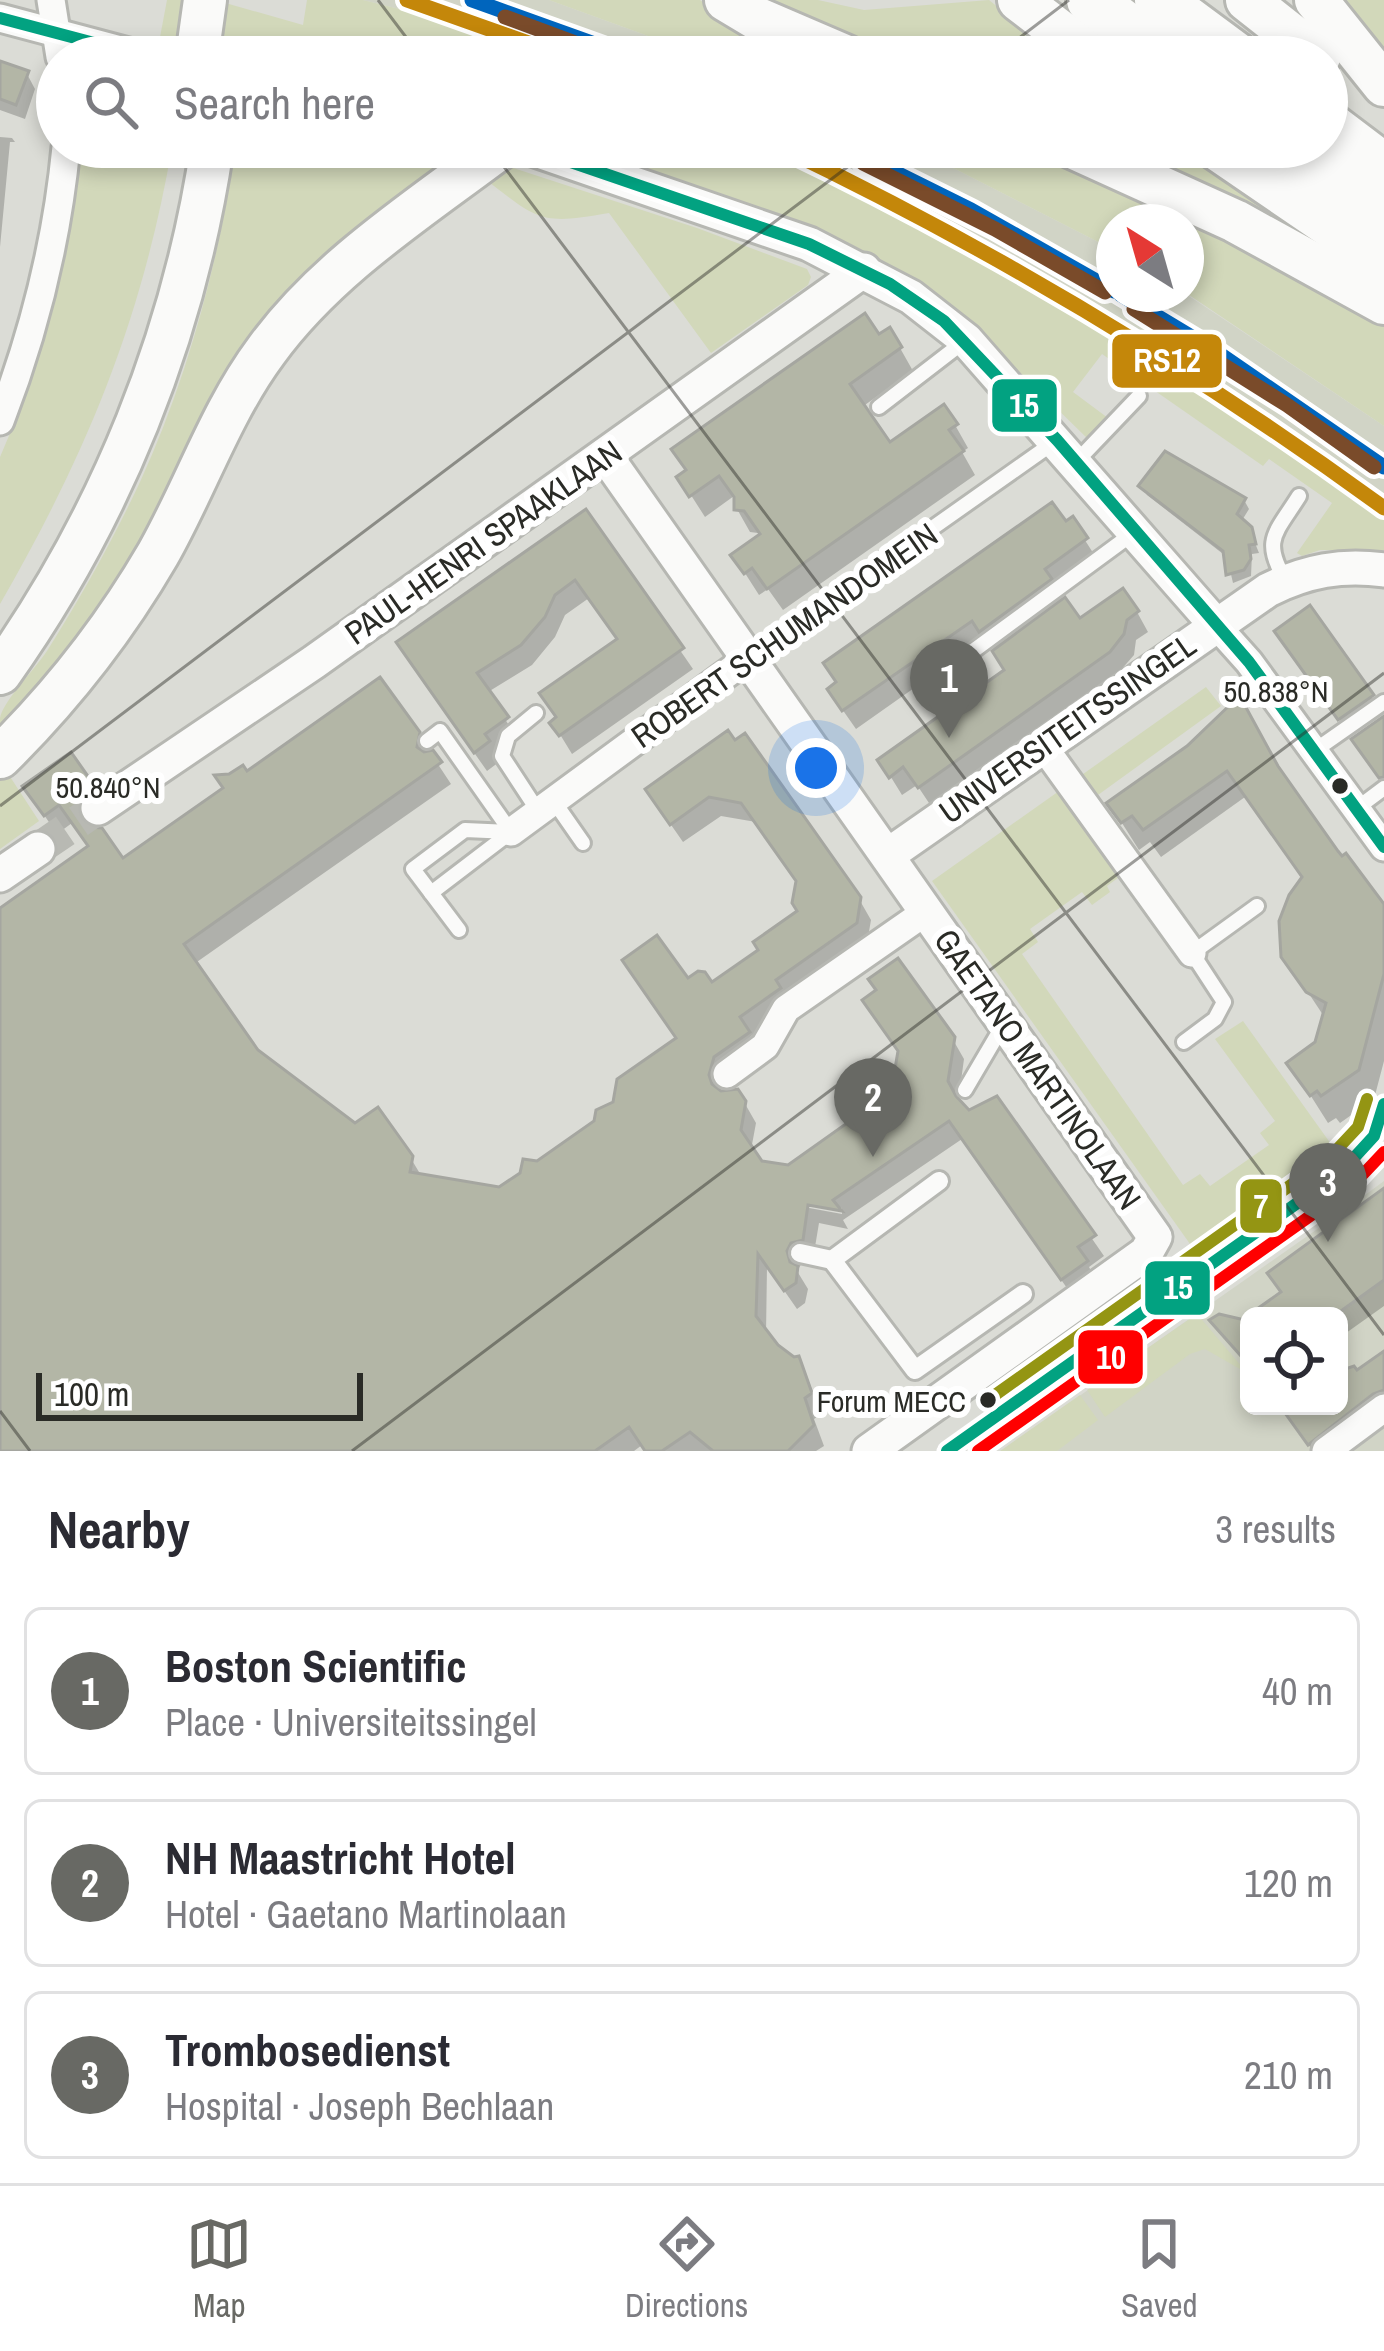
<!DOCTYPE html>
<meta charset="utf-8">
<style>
:root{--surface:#fff;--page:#f7f7f7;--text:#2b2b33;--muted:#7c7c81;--line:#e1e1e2;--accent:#686964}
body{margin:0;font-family:"Archivo Narrow",sans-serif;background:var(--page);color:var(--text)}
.controls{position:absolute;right:36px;bottom:36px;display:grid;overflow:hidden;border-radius:18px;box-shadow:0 6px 18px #0003}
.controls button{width:108px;height:108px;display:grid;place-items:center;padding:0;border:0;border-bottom:3px solid var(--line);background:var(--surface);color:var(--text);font:60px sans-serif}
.compass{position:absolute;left:1096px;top:204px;width:108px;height:108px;border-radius:50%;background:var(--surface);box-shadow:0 6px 18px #0003;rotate:323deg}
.scale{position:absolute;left:36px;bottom:30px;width:327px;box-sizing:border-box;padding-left:12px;border:6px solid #2a2b26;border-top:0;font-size:33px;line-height:42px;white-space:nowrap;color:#2a2b26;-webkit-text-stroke:9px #fff;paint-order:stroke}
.you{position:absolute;left:816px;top:768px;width:42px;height:42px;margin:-30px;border:9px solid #fff;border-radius:50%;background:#1a73e8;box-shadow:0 0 0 18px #1a73e833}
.badge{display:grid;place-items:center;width:78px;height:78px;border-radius:50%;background:var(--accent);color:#fff;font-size:39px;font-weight:700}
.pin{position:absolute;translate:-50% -99px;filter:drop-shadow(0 3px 6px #0008)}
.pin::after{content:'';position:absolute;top:63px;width:42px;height:36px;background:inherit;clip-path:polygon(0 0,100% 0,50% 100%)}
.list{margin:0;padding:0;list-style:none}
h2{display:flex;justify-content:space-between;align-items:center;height:156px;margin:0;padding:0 48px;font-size:51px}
h2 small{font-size:39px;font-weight:400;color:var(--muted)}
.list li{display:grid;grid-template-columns:78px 1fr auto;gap:36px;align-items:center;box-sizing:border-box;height:168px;margin:0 24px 24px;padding:0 24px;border:3px solid var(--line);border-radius:18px}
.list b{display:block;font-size:45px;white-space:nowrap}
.list p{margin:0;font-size:39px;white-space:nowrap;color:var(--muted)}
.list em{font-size:39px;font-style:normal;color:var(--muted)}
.icon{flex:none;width:66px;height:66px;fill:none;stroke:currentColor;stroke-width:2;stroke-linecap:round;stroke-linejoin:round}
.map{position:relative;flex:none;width:1384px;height:1451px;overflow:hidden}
.search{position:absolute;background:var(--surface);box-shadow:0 6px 18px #0003;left:36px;right:36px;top:36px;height:132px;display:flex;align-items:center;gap:30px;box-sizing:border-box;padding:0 42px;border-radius:66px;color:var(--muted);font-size:45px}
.sheet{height:732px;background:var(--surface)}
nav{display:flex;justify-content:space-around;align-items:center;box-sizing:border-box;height:168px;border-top:3px solid var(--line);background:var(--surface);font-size:33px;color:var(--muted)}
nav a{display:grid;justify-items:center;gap:6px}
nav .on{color:var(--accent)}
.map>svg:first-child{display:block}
.built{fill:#d1d4c6;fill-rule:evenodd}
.green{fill:#d2d8ba}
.shadow{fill:#0003;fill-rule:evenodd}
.building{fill:#b3b6a6;stroke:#a5a6a0;stroke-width:3}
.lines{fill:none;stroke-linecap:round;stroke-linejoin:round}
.tertiary-tunnel{stroke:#b8b9b3;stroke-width:33;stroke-dasharray:33 16;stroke-linecap:butt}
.service-casing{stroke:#b6b7b2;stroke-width:20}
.pedestrian-casing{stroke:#b6b7b2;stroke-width:24}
.minor-casing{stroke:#b6b7b2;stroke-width:33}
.tertiary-casing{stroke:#b6b7b2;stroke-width:39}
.primary-casing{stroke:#b6b7b2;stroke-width:48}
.trunk-casing{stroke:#b6b7b2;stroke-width:48}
.motorway-casing{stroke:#b6b7b2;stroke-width:54}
.service{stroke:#fafaf9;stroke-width:14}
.pedestrian{stroke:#fafaf9;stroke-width:18}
.minor{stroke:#fafaf9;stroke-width:27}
.tertiary{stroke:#fafaf9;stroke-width:33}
.primary{stroke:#fafaf9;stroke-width:42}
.trunk{stroke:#fafaf9;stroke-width:42}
.motorway{stroke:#fafaf9;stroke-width:48}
.bus-1-casing{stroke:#fff;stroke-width:21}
.bus-2-casing{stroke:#fff;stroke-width:21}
.bus-3-casing{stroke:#fff;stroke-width:21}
.bus-1{stroke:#02a281;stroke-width:12}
.bus-2{stroke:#f00;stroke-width:12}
.bus-3{stroke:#949513;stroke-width:12}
.rail-1-casing{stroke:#fff;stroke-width:24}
.rail-2-casing{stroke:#fff;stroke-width:24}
.rail-3-casing{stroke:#fff;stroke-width:24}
.rail-1{stroke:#c4870a;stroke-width:15}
.rail-2{stroke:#0065bd;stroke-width:15}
.rail-3{stroke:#7a4b2a;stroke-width:15}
.ticks{fill:none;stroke:#2a2b26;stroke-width:3;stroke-opacity:0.45}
.bus-dot{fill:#2a2b26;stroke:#fff;stroke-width:4.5}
.labels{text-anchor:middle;stroke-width:12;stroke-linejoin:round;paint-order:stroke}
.bus-label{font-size:30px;fill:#2a2b26;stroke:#fff;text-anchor:end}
.street-label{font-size:33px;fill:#2a2b26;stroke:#fff}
.ticks-label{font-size:30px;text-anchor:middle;fill:#2a2b26;stroke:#fff;stroke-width:12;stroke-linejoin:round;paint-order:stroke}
.line-badge{stroke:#fff;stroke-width:4.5}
.badge-label{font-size:33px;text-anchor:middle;font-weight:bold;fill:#fff}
</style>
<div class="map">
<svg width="1384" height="1451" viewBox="0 0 1384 1451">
<rect width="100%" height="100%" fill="#dbdcd6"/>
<g class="built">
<polygon points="363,0 549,0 706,57 543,57 436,18"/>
<polygon points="767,147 912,147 1114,250 1114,294 1186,294 1384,426 1384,519 1268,436 1008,265 893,205"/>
<path d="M1384 1181V1451H1001L1353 1204ZM1249 1316H1339V1406H1249Z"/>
</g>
<g class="green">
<polygon points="167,0 215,0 303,25 307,0 363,0 436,18 543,57 177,57 157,53"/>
<polygon points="549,0 700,0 761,41 796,57 706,57"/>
<polygon points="748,0 818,0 864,10 989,0 1059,57 872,57 799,28"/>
<polygon points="1336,0 1384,0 1384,55"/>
<path d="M79 147H172C142 320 87 453 0 604V457L30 386 51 312 74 201Z"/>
<path d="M236 147H435L476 158 355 250 0 746C0 738 0 727 0 718 3 701 36 668 47 651 81 597 113 540 140 482 189 375 218 262 236 147Z"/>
<polygon points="577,147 767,147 893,205 1008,265 1343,488 1384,519 1384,550 1320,550 1302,556 1297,553 1332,503 1269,459 1263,466 1102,354 1073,392 1108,418 1089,440 956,310 876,260 823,233 821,236 640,166"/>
<polygon points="912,147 1021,147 1110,184 1185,222 1114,222 1114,250"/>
<polygon points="1093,147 1184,147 1384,286"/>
<path d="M504 165 697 228 807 269 811 277 808 285 711 353 609 213C541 225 539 221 485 179Z"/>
<polygon points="1186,223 1254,254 1384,327 1384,426 1186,293"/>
<polygon points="1206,687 1221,706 1080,808 1126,872 1107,886 1110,892 1092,905 1082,892 1030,929 1038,942 1022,954 1183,1185 1200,1174 1210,1186 1269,1145 1260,1133 1275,1121 1215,1039 1243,1021 1336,1151 1195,1251 932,881"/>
<polygon points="3,766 39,821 0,849 0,768"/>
<polygon points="1197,1314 1249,1375 1249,1383 1240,1369 1205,1349 1190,1354 1105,1417 1087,1390"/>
<polygon points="1080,1395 1098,1420 1057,1451 1000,1451"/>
</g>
<g class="shadow">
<polygon points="0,64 27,74 35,89 25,119 0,110"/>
<polygon points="0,137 12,138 15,142 10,142 0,247"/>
<polygon points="879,338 900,348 913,371 862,407 890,446 955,425 968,448 962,452 975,475 783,610 768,589 759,595 734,556 765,534 750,532 737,509 734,496 705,517 680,478"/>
<polygon points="1142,486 1244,500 1249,509 1241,522 1251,533 1259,553 1252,554 1251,576 1233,583 1227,557 1147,495"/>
<polygon points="585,513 693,669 572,754 553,723 619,641 589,598 565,615 555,637 532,665 488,692 517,738 494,754 499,762 487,771 411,663"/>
<polygon points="1072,520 1097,559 1054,589 1079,622 1137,612 1148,632 1136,640 1134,655 1120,671 931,806 917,785 902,795 881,761 1007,672 994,649 985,638 856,729 842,709"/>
<polygon points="1309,609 1377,705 1345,727 1283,640"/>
<path d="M418 734 451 784 194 964 256 1052 355 1126 410 1157 422 1177 500 1190 597 1122 678 1040 687 982 711 986 761 951 801 912 798 883 756 822 721 816 683 842 660 809 727 734 859 899 871 920 867 943 750 1037 759 1053 725 1077 719 1094 744 1102 756 1123 751 1150 761 1163 789 1168 894 1093 952 1038 964 1059 958 1103 968 1114 996 1100 1104 1256 1089 1267 1097 1282 1074 1298 962 1139 843 1220 848 1229 819 1223 813 1259 802 1263 797 1271 808 1289 805 1303 797 1309 767 1266 766 1335 775 1347 797 1360 808 1379 821 1414 814 1419 824 1446 816 1451H646L642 1445 634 1451H0V912L90 849 72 823 57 834 38 806 90 784 101 803 86 813 88 830 122 862 246 776ZM794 1199 842 1208V1214L793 1205Z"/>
<polygon points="1189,748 1280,774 1335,853 1384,908 1384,1061 1374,1099 1340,1123 1336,1118 1328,1123 1290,1063 1318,1044 1325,1018 1284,956 1304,880 1245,797 1161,857 1150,842 1139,850 1110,804"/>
<polygon points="1384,1192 1384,1306 1339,1338 1339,1316 1252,1316 1283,1294"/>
<polygon points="1249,1318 1249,1368 1213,1321 1243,1322"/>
<polygon points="1384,1355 1384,1412 1313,1451 1281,1406 1339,1406 1339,1375 1357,1374"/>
</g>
<g class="building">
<polygon points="0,61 29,71 16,105 0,99"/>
<polygon points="865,313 879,334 890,327 902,347 850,384 890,442 944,404 958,424 949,430 964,451 767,589 752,568 744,574 730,555 760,534 744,511 734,510 734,497 719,476 689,497 676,477 686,470 671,449"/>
<polygon points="1165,451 1246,498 1237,514 1252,527 1256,544 1249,545 1251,559 1244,570 1226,575 1223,551 1138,486"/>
<polygon points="1052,502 1066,521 1073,516 1088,538 1045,569 1052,579 979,632 972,621 842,711 827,689 836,682 823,663"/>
<polygon points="586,509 684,648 559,736 549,723 556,717 539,693 617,639 575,580 555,595 545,617 521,645 477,673 509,717 485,734 490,741 474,753 396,642"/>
<polygon points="1123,588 1139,611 1127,620 1124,634 1110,652 918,788 903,767 889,778 877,760 1004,670 992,651 1065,597 1080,618"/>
<polygon points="1310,605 1374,695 1338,720 1274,631"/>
<polygon points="380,677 420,732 417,747 424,752 433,750 442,762 184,944 258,1050 355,1123 378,1107 413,1156 410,1172 499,1187 520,1173 523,1159 537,1161 594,1121 596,1110 613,1102 617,1079 676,1038 622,960 657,935 688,978 698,971 705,972 712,982 758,950 753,942 797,911 792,903 796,881 741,803 709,797 670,825 645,789 728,730 735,740 745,733 861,897 857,923 776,980 781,988 740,1017 750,1032 714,1057 709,1075 712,1084 721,1091 738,1089 746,1101 741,1130 762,1161 788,1165 891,1092 898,1051 862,1000 876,990 868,979 898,958 955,1037 948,1081 956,1096 969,1110 997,1096 1096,1235 1078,1247 1088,1261 1061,1280 949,1121 833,1200 842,1211 808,1205 803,1240 791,1243 787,1251 790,1262 798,1266 796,1283 784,1291 758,1254 756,1316 778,1345 794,1357 799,1356 812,1393 805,1398 814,1425 788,1451 713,1451 690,1432 662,1451 645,1451 629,1427 595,1451 0,1451 0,908 88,846 59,805 44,816 22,786 71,752 92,782 77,793 80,819 90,827 102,828 123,858 223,788 214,775 229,774 243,765 247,771"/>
<polygon points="1234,701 1243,702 1278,766 1338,851 1342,856 1346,853 1384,904 1384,974 1359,1070 1321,1096 1317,1091 1310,1096 1286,1063 1315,1042 1326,1003 1306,992 1281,957 1279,921 1289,895 1302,877 1227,771 1143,830 1132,816 1121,823 1106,803 1187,746"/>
<polygon points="1384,716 1384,777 1379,778 1351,739"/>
<polygon points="1384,1188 1384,1280 1334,1316 1247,1316 1281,1292 1267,1273"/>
<polygon points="1219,1314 1249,1321 1249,1365 1209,1320"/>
<polygon points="1384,1351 1384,1390 1373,1394 1308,1445 1280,1406 1339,1406 1339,1371 1354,1366 1357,1370"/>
</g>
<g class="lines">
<polyline class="tertiary-tunnel" points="38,849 98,808"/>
<defs>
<g id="service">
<polyline points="879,407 966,340"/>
<polyline points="1076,462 1139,396"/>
<path d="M1286 581C1261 540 1276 533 1299 496"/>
<polyline points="973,651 1132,534"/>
<polyline points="748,658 1053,443"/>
<polyline points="536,713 508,736 502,756 538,811"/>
<polyline points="427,741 440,731 511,832"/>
<polyline points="1314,751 1384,702"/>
<polyline points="553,800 583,843"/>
<polyline points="1356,809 1384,788"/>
<polyline points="431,893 511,832"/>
<polyline points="459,930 413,869 465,830 511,832"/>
<polyline points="1184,1042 1215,1019 1224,1002 1192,953 1257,906"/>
<polyline points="965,1090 1002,1027"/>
<polyline points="947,1451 1341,1172 1374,1136 1384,1104"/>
</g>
<g id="pedestrian">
<polyline points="939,1181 832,1260 915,1370 1023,1294"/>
<polyline points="800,1253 832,1260"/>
</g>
<g id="minor">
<polyline points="51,0 60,57"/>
<polyline points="0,18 147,57"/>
<path d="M0 421C34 333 57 241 66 147"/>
<polyline points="1215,624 1249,662 1384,847"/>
<polyline points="1043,746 1192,953"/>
<polyline points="511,832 748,658"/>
<polyline points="727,1074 765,1046 786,1009 927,911"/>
<polyline points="1326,1451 1384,1408"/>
</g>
<g id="tertiary">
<polyline points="527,147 809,244 911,297 966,340 1215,624"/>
<polyline points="605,455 1155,1237 1146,1253 869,1451"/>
<polyline points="98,808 314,662 864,270"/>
<path d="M888 855 1268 590C1306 571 1342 564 1384 570"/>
<polyline points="0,875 38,849"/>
</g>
<g id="primary">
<polyline points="197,57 205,0"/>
<path d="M0 673C111 517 184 336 212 147"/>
<path d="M0 757C61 697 115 628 158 554 196 487 220 413 266 351 327 267 419 209 501 147"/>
</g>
<g id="trunk">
<polyline points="726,0 756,18 847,57"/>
<polyline points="1019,0 1093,57"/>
<polyline points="1247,0 1319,57"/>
<polyline points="1316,0 1384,85"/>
<polyline points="1072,147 1235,221 1384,303"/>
<polyline points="1214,147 1384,263"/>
</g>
<g id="motorway">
<polyline points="1091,0 1166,57"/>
<polyline points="1159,0 1236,57"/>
<polyline points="1327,125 1384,168"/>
<polyline points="1288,147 1384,218"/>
</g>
</defs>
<use href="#service" class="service-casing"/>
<use href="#pedestrian" class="pedestrian-casing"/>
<use href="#minor" class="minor-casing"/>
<use href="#tertiary" class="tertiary-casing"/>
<use href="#primary" class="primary-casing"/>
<use href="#trunk" class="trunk-casing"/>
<use href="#motorway" class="motorway-casing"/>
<use href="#service" class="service"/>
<use href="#pedestrian" class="pedestrian"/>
<use href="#minor" class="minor"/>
<use href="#tertiary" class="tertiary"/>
<use href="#primary" class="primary"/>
<use href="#trunk" class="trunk"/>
<use href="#motorway" class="motorway"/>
<defs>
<g id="bus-1">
<polyline points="0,18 147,57"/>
<polyline points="527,147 809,244 890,284 944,321 1057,440 1249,662 1384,847"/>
<polyline points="947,1451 1341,1172 1374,1136 1384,1104"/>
</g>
<polyline id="bus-2" points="978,1451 1351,1187 1384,1152"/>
<polyline id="bus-3" points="988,1400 1329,1158 1358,1127 1367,1099"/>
</defs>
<use href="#bus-1" class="bus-1-casing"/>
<use href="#bus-2" class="bus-2-casing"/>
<use href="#bus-3" class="bus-3-casing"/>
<use href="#bus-1" class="bus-1"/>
<use href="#bus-2" class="bus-2"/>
<use href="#bus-3" class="bus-3"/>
<defs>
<g id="rail-1">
<polyline points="407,0 568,57"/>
<path d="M780 147C993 249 1193 369 1384 508"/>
</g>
<g id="rail-2">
<polyline points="472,0 631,57"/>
<polyline points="844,147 971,210 1114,291"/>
<polyline points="1120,294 1218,353 1384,467"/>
</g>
<g id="rail-3">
<polyline points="505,17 613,57"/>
<polyline points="863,163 995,229 1105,292"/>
<polyline points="1134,309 1287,405 1374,467"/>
</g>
</defs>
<use href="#rail-1" class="rail-1-casing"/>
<use href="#rail-2" class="rail-2-casing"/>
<use href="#rail-3" class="rail-3-casing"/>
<use href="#rail-1" class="rail-1"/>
<use href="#rail-2" class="rail-2"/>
<use href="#rail-3" class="rail-3"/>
</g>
<path class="ticks" d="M378 0 421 57M994 57 1069 0M489 147 1384 1335M0 806 874 147M0 1411 30 1451M352 1451 1384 673"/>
<g class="bus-dot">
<circle cx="1340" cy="786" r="10"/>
<circle cx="988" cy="1400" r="10"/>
</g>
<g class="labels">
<g class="bus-label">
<text x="966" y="1412">Forum MECC</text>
</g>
<g class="street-label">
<text transform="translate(483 542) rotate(-35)" y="12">PAUL-HENRI SPAAKLAAN</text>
<text transform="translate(784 635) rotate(-35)" y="12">ROBERT SCHUMANDOMEIN</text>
<text transform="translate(1067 728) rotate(-35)" y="12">UNIVERSITEITSSINGEL</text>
<text transform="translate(1038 1069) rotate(55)" y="12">GAETANO MARTINOLAAN</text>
</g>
</g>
<g class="ticks-label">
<text x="1276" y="702">50.838°N</text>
<text x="108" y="798">50.840°N</text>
</g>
<g class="line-badge">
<rect x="1110" y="332" width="114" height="58" rx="12" fill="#c4870a"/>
<rect x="990" y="377" width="69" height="57" rx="12" fill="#02a281"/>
<rect x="1238" y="1177" width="46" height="58" rx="12" fill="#949513"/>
<rect x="1143" y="1259" width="69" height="58" rx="12" fill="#02a281"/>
<rect x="1076" y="1328" width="69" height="58" rx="12" fill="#f00"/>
</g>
<g class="badge-label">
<text x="1167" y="372">RS12</text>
<text x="1024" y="417">15</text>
<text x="1261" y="1218">7</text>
<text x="1178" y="1299">15</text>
<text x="1111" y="1369">10</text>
</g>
</svg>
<div class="controls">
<button><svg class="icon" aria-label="locate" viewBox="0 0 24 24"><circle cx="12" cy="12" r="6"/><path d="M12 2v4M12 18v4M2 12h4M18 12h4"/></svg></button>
</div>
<svg class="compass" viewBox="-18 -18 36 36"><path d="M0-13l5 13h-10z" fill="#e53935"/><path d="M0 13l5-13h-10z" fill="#7c7c81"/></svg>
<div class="scale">100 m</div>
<div class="you"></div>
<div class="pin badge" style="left:949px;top:738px">1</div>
<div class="pin badge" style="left:873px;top:1157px">2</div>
<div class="pin badge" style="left:1328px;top:1242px">3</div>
<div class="search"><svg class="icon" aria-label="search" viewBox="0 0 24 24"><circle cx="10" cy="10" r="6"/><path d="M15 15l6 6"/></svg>Search here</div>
</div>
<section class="sheet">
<h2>Nearby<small>3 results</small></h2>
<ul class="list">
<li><span class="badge">1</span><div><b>Boston Scientific</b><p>Place · Universiteitssingel</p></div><em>40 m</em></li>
<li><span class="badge">2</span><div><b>NH Maastricht Hotel</b><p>Hotel · Gaetano Martinolaan</p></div><em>120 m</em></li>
<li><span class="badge">3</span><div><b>Trombosedienst</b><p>Hospital · Joseph Bechlaan</p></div><em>210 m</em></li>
</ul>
</section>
<nav>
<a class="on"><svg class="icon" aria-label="map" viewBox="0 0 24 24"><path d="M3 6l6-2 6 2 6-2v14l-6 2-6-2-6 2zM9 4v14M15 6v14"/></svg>Map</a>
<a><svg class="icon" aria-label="directions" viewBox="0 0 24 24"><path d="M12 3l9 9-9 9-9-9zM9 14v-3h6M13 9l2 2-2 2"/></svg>Directions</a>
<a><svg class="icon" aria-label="saved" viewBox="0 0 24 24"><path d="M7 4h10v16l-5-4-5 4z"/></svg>Saved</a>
</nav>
